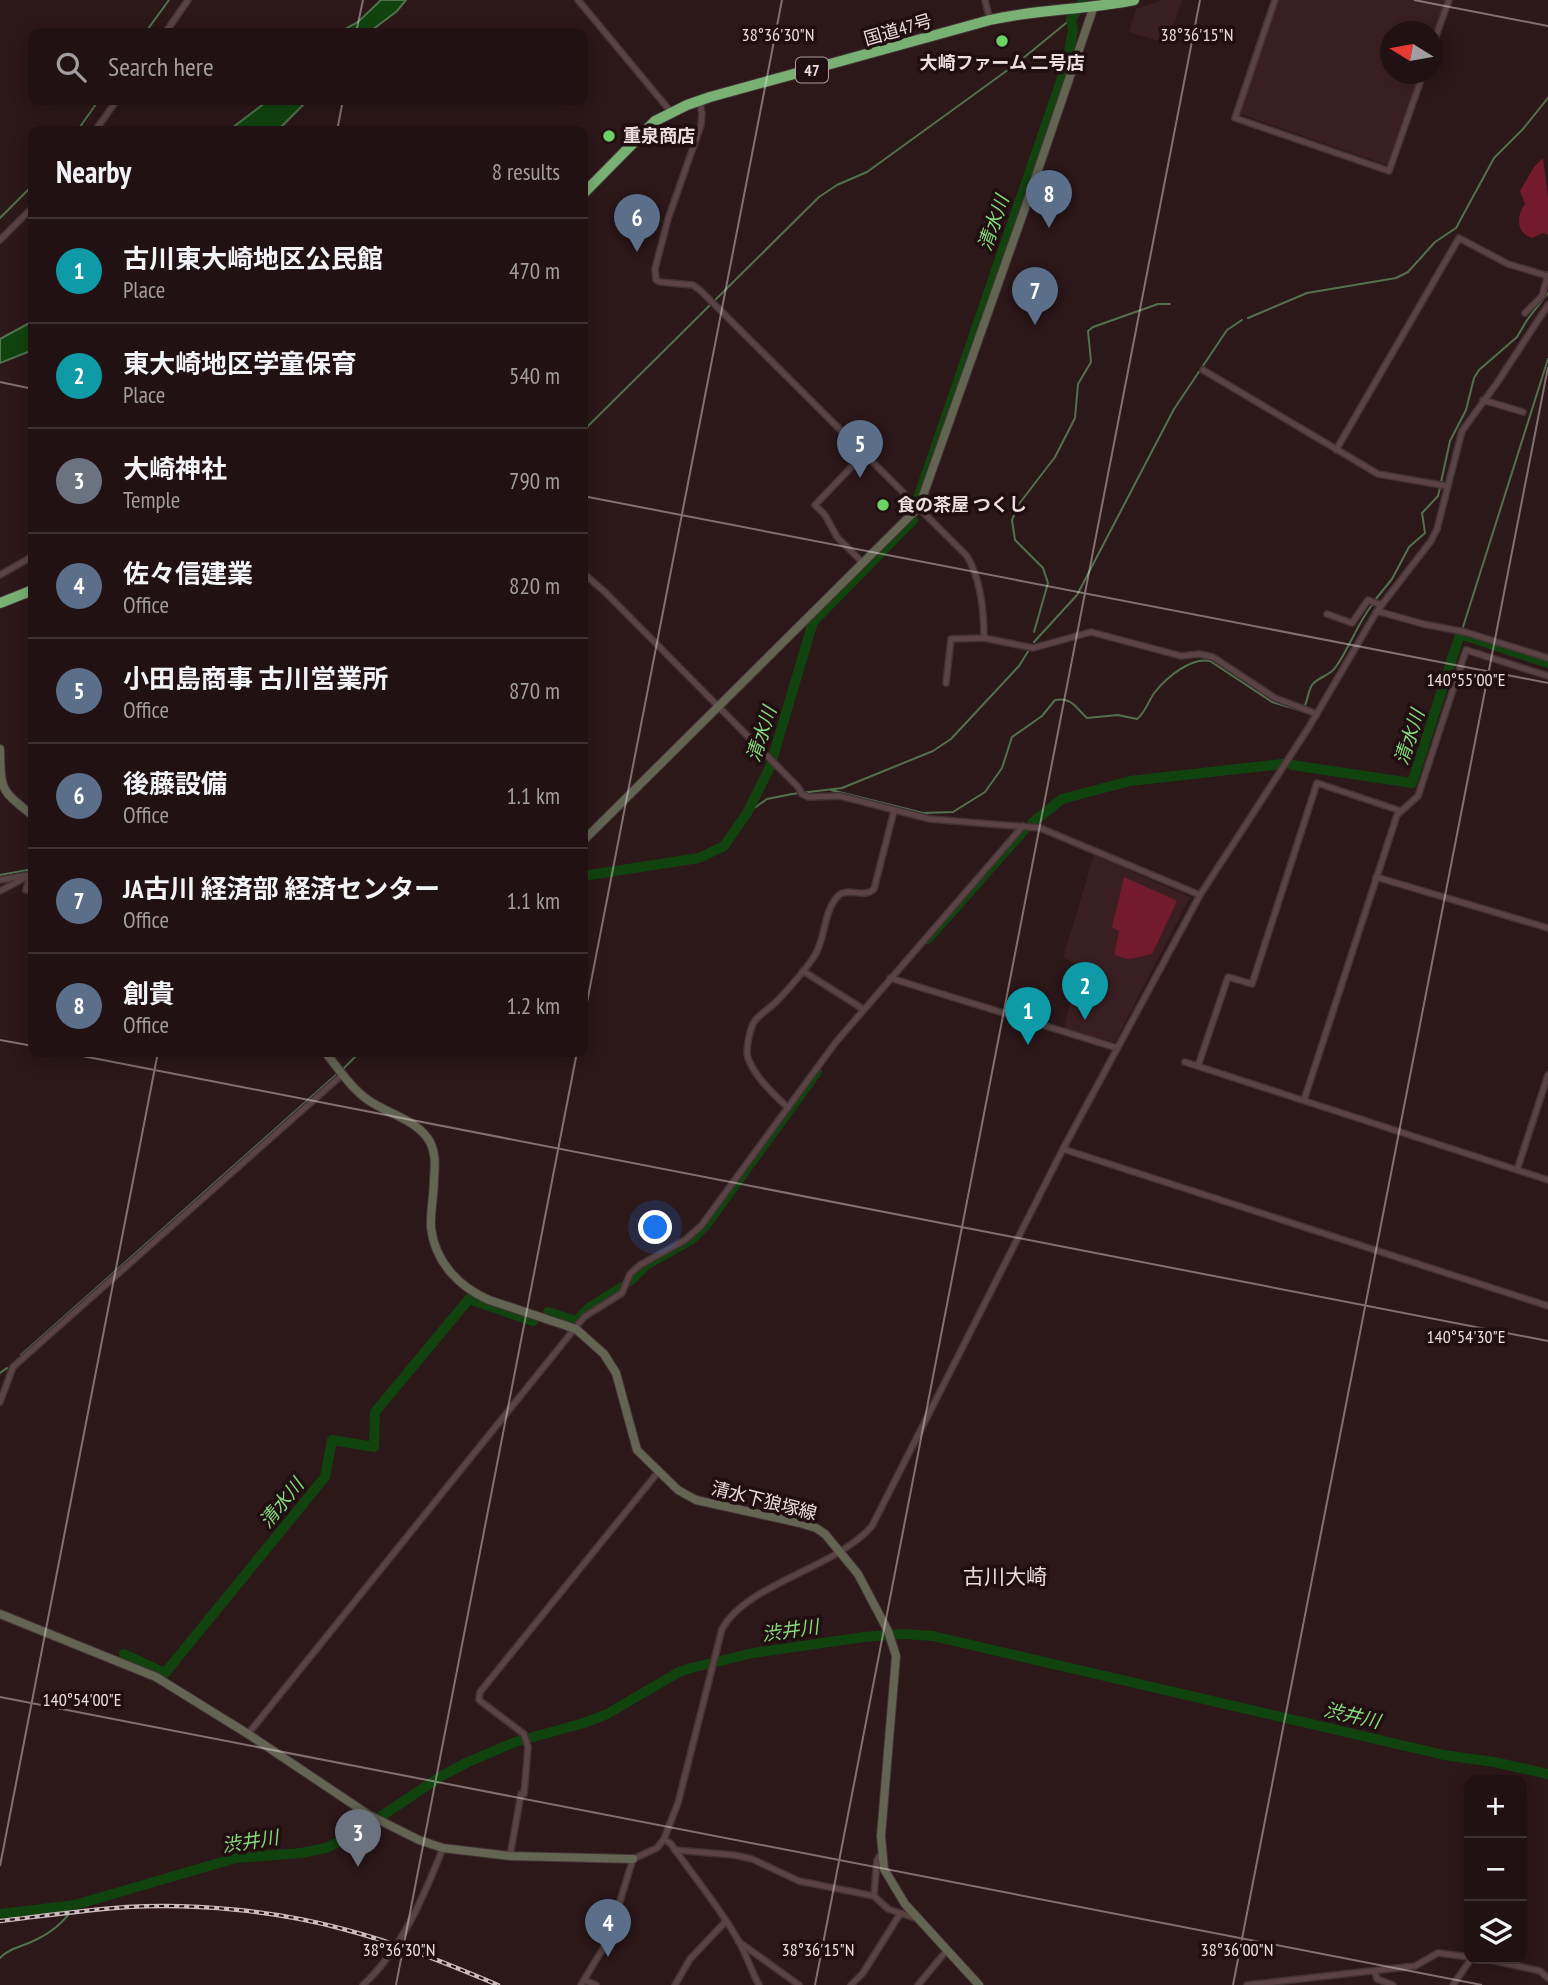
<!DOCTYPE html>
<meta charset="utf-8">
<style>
:root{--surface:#211113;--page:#291a1c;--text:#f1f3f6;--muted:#a29da0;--line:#3e3133;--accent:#d93025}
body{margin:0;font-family:"PT Sans Narrow","Noto Sans JP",sans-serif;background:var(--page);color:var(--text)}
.controls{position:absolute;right:21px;bottom:21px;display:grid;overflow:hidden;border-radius:14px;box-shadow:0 4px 18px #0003}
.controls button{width:63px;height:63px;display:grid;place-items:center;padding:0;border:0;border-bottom:2px solid var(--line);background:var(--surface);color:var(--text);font:35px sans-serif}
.compass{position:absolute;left:1380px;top:21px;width:63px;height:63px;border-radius:50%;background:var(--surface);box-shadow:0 4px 18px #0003;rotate:281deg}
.you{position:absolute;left:656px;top:1228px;width:24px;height:24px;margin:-18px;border:5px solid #fff;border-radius:50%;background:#1a73e8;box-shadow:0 0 0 10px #1a73e833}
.badge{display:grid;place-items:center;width:46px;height:46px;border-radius:50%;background:var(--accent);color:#fff;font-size:23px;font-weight:700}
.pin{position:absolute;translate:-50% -58px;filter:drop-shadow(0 2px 4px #0008)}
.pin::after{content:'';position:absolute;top:37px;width:24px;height:21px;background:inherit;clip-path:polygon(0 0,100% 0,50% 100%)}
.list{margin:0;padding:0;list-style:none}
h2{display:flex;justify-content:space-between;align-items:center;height:91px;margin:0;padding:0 28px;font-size:30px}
h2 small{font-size:23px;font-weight:400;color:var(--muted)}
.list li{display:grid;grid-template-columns:46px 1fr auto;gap:21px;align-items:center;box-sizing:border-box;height:105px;padding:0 28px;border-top:2px solid var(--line)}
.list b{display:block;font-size:26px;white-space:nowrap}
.list p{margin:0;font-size:23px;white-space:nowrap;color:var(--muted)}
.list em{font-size:23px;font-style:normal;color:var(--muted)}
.icon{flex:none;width:38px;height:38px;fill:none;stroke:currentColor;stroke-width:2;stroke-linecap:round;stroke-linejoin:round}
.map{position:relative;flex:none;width:1548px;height:1985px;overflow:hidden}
.search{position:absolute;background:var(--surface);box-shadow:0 4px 18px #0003;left:28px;top:28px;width:560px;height:77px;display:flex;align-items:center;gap:18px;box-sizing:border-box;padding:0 24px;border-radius:14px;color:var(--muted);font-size:26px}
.panel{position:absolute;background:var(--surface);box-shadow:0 4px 18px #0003;left:28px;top:126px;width:560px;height:931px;border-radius:14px}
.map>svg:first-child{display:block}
.built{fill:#3a1f22}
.green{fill:#731b2d}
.water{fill:#10430e;stroke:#52714c;stroke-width:2}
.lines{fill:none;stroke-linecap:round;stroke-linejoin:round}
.stream{stroke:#52714c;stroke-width:2}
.river{stroke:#10430e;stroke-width:10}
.street-casing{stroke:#433335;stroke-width:8}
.secondary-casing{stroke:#433335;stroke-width:10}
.highway-casing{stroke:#433335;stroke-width:12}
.street{stroke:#5b4345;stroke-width:5}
.secondary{stroke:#646453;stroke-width:8}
.highway{stroke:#79b174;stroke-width:10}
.rail-casing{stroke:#cbbbbc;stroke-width:4.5}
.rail{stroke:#210e10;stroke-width:2;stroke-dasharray:5;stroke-linecap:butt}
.ticks{fill:none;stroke:#ecddde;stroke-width:2;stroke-opacity:0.45}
.poi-dot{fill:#6ad363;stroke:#210e10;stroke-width:2.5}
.labels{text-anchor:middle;stroke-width:7;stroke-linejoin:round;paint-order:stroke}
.shield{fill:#210e10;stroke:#af9fa0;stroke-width:2}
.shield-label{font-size:16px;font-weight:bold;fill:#ecddde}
.street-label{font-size:18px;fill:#ecddde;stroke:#210e10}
.poi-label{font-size:18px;font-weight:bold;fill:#ecddde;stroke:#210e10;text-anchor:start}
.water-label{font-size:19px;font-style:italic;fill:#84db7d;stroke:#210e10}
.quarter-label{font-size:21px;fill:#ecddde;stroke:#210e10}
.ticks-label{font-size:18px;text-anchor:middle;fill:#ecddde;stroke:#210e10;stroke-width:7;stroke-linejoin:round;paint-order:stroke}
</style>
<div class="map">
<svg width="1548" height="1985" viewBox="0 0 1548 1985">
<rect width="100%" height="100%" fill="#2c1719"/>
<g class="built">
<polygon points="1163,0 1182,0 1168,44 1129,32 1136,9"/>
<polygon points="1279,0 1445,0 1433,36 1432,32 1390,32 1390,74 1419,74 1387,165 1240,114"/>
<polygon points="1094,855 1190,897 1115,1042 1064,1030 1079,964 1063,958"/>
</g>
<g class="green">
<path d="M1543 158 1548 196V235L1543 233 1532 238C1516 233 1516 216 1525 204L1520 191 1534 167Z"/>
<polygon points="1124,877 1177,901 1152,954 1129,959 1114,955 1119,931 1112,927"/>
</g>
<g class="water">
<polygon points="381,0 406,0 397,11 368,33 338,33 358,22"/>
<polygon points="269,100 308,100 277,131 228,131"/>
<polygon points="33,321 33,350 0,363 0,339"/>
</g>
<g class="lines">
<g class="stream">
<polyline points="145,33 169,0"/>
<polyline points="77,131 99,100"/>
<polyline points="0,218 33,185"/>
<polyline points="1248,318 1307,293 1396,278 1408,272 1435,242 1456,228 1494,158 1523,129 1548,98"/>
<polyline points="583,431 819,197 837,185 867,172 1016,64 1071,19"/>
<polyline points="1441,482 1450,441 1466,410 1474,378 1479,370 1517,337 1527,320 1548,293"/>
<polyline points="1375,600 1392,579 1409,547 1425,533 1422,513 1438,496 1440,488"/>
<polyline points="1463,627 1548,359"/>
<polyline points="1034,632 1048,583 1043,568 1015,540 1012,520 1019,504 1055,457 1075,418 1078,384 1091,362 1088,331 1093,327 1158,304 1170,304"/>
<polyline points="1034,642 1077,595 1174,409 1227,330 1242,320"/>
<path d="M831 790 923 813 953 812 985 792 1002 768 1012 737 1042 716 1055 700C1072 697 1076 708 1087 718L1118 715 1137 719C1146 712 1148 701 1155 692 1167 677 1191 657 1210 661L1272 702 1302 711C1308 703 1307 693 1312 685 1318 677 1329 676 1335 668 1349 649 1357 624 1372 605"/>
<polyline points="747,813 767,799 792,794 842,788 933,751 951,739 1019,666 1029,650"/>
<polyline points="0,875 33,869"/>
<polyline points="344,1068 360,1052"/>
<polyline points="21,1355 337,1074"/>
<polyline points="0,1373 7,1368"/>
<path d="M0 1958C8 1949 20 1947 31 1942 50 1934 65 1922 75 1905"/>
</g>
<g class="river">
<polyline points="918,498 1067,63 1073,30 1071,19 1084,0"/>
<polyline points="1292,765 1412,783 1460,634 1548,663"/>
<polyline points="1032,823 1062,799 1130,781 1282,764"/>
<polyline points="583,876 699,858 724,846 747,813 770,767 813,622 913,520"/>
<polyline points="928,939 1025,829"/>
<polyline points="630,1281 646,1265 691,1240 706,1225 817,1072"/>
<polyline points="548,1312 576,1321 589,1308 622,1287"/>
<polyline points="124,1654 165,1673 325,1477 332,1440 374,1447 375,1412 469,1299 533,1321"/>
<polyline points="0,1914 75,1905 236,1858 301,1853 326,1848 353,1835 443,1775 468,1762 515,1742 584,1723 607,1714 679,1672 691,1668 753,1653 864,1637 904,1634 933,1636 1444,1755 1494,1762 1548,1774"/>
</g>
<defs>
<g id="street">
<polyline points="578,0 671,112"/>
<polyline points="985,0 990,20"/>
<polyline points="1275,0 1235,118 1389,171 1423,74"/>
<polyline points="165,33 188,0"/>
<polyline points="1432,47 1449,0"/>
<path d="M700 101 702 114 701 125 668 219 655 269 656 280 660 282 693 285 701 291 967 556C981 580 984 610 984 638L1033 648 1091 632 1181 656 1199 654 1213 657 1275 698 1317 714"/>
<polyline points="95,131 117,100"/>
<polyline points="0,240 33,207"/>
<polyline points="1525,313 1542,296 1548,275"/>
<polyline points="1203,370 1378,474 1447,486"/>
<polyline points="1483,400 1523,412"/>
<polyline points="1336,450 1459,238 1508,264 1548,276"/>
<polyline points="863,563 837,537 825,515 815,505 865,453"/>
<polyline points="583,573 605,592 798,787 802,794 808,797 840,796 930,819 1040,828 1200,895"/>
<polyline points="0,575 33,556"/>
<polyline points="1377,611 1423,624 1465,632 1548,658"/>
<polyline points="1327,614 1352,623 1368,600 1381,605"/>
<polyline points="946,683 951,639 984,638"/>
<polyline points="583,871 585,873"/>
<polyline points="1376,877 1548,928"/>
<polyline points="0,880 27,875"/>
<polyline points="26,890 30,876"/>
<polyline points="0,891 30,875"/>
<polyline points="803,971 863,1009"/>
<polyline points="890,978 1117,1048"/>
<polyline points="1185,1062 1548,1180"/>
<polyline points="1198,1066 1228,977 1252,984 1317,783 1401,811"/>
<polyline points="1304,1100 1397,815 1418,796 1466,650 1548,676"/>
<path d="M788 1108C773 1093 756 1079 748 1058 745 1051 750 1029 754 1022 760 1013 771 1008 778 1000 791 986 805 971 815 955 826 938 823 910 839 895 849 887 864 899 874 889L894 811"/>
<polyline points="1063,1149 1548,1306"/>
<polyline points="1517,1170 1548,1075"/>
<polyline points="0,1402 13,1367 343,1074"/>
<polyline points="248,1734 584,1317 622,1293 630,1274 640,1265 685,1240 701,1226 836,1042 1023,826"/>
<path d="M664 1839 671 1844C693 1876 719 1906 738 1940 746 1954 751 1970 759 1985"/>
<polyline points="675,1850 734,1855 752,1859 799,1881 874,1896 877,1860 882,1853"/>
<polyline points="510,1856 521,1794 524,1794 528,1747 524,1734 479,1700 480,1692 659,1471"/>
<polyline points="874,1896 888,1909 918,1919"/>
<polyline points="739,1942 799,1985"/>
<polyline points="1486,1959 1540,1971 1548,1978"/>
<polyline points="1375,1972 1377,1979 1393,1985"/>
<polyline points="584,1980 596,1985"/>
<path d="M363 1985C402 1949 424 1896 443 1848"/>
<path d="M581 1985 608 1940 633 1859 657 1848 664 1839 678 1803 722 1629C746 1584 836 1568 872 1526L1063 1149 1200 895 1309 727 1377 611 1431 541 1437 529 1462 431 1497 383 1548 305"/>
<polyline points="675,1985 690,1959 726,1921"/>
<polyline points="851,1985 863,1973 900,1914"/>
<polyline points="918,1985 947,1950"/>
<polyline points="1247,1985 1415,1966 1438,1953 1469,1957"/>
<polyline points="1453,1985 1471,1959"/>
</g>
<g id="secondary">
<path d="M0 749C1 792 0 789 33 816"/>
<polyline points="583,841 919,507 1025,208 1094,6"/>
<path d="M325 1052C338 1068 351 1088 368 1100 388 1114 418 1120 430 1142 436 1154 435 1166 434 1179 434 1196 430 1212 431 1228 435 1262 459 1287 489 1300L576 1329 604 1354 616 1373 637 1450 678 1490 696 1500 800 1523 816 1528 825 1534 858 1574 888 1631 896 1656 881 1836 884 1869 905 1904 979 1985"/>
<polyline points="0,1614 156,1677 248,1734 369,1815 419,1840 443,1848 510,1856 633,1859"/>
</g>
<g id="highway">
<path d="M583 194 655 121 687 105 710 97 990 20C1038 9 1086 10 1134 0"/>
<polyline points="0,603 33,590"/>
</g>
</defs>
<use href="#street" class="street-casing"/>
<use href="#secondary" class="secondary-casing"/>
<use href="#highway" class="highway-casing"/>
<use href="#street" class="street"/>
<use href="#secondary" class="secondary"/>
<use href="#highway" class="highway"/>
<defs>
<path id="rail" d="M0 1921C42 1916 85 1910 127 1907 196 1903 277 1911 343 1929 397 1943 448 1964 498 1985"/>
</defs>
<use href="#rail" class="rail-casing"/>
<use href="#rail" class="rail"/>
</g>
<path class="ticks" d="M1414 0 1548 26M356 33 363 0M337 131 343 100M0 382 33 389M583 496 1548 683M583 1023 782 0M0 1040 33 1046M62 1052 1548 1341M0 1697 1482 1985M0 1866 158 1052M396 1985 577 1052M815 1985 1200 0M1233 1985 1548 367"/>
<g class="poi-dot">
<circle cx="1002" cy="41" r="7"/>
<circle cx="609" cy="136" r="7"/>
<circle cx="883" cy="505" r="7"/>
</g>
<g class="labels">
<rect class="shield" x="796" y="57.5" width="32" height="25" rx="5"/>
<g class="shield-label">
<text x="812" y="76">47</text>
</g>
<g class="street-label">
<text transform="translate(898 30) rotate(-16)" y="6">国道47号</text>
<text transform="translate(764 1501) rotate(14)" y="6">清水下狼塚線</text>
</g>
<g class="poi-label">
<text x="1002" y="69" text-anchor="middle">大崎ファーム 二号店</text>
<text x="623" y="142">重泉商店</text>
<text x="897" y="511">食の茶屋 つくし</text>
</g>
<g class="water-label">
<text transform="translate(993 223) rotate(-71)" y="7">清水川</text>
<text transform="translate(761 734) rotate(-72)" y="7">清水川</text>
<text transform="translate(1409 737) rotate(-72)" y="7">清水川</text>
<text transform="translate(281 1503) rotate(-51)" y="7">清水川</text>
<text transform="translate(790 1630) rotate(-8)" y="7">渋井川</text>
<text transform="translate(1352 1715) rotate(13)" y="7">渋井川</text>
<text transform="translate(250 1841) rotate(-9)" y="7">渋井川</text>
</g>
<g class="quarter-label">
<text x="1005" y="1584">古川大崎</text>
</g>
</g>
<g class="ticks-label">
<text x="778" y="41">38°36'30"N</text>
<text x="1197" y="41">38°36'15"N</text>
<text x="1466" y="686">140°55'00"E</text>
<text x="1466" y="1343">140°54'30"E</text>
<text x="82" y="1706">140°54'00"E</text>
<text x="399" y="1956">38°36'30"N</text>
<text x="818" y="1956">38°36'15"N</text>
<text x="1237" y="1956">38°36'00"N</text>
</g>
</svg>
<div class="controls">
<button>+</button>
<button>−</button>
<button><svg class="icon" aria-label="layers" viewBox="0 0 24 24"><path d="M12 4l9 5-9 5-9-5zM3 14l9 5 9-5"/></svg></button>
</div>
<svg class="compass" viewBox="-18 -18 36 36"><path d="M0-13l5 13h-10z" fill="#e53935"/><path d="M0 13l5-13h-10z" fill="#a29da0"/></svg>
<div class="you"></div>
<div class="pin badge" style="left:1028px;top:1045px;background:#0f9aa8">1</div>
<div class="pin badge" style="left:1085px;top:1020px;background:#0f9aa8">2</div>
<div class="pin badge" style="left:358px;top:1867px;background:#6b7280">3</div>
<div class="pin badge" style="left:608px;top:1957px;background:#5c6f8a">4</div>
<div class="pin badge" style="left:860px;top:478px;background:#5c6f8a">5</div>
<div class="pin badge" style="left:637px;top:252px;background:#5c6f8a">6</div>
<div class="pin badge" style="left:1035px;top:325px;background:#5c6f8a">7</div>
<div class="pin badge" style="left:1049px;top:228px;background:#5c6f8a">8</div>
<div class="search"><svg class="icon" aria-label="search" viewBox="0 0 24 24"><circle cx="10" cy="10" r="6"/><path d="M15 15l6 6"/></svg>Search here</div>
<section class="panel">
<h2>Nearby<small>8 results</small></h2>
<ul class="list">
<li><span class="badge" style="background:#0f9aa8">1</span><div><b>古川東大崎地区公民館</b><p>Place</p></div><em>470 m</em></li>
<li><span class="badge" style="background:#0f9aa8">2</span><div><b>東大崎地区学童保育</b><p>Place</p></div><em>540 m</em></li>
<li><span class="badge" style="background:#6b7280">3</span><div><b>大崎神社</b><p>Temple</p></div><em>790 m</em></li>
<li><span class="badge" style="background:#5c6f8a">4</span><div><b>佐々信建業</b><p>Office</p></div><em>820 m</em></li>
<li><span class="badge" style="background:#5c6f8a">5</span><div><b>小田島商事 古川営業所</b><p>Office</p></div><em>870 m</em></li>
<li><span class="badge" style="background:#5c6f8a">6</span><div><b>後藤設備</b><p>Office</p></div><em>1.1 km</em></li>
<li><span class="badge" style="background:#5c6f8a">7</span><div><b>JA古川 経済部 経済センター</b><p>Office</p></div><em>1.1 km</em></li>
<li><span class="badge" style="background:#5c6f8a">8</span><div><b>創貴</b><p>Office</p></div><em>1.2 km</em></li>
</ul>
</section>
</div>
